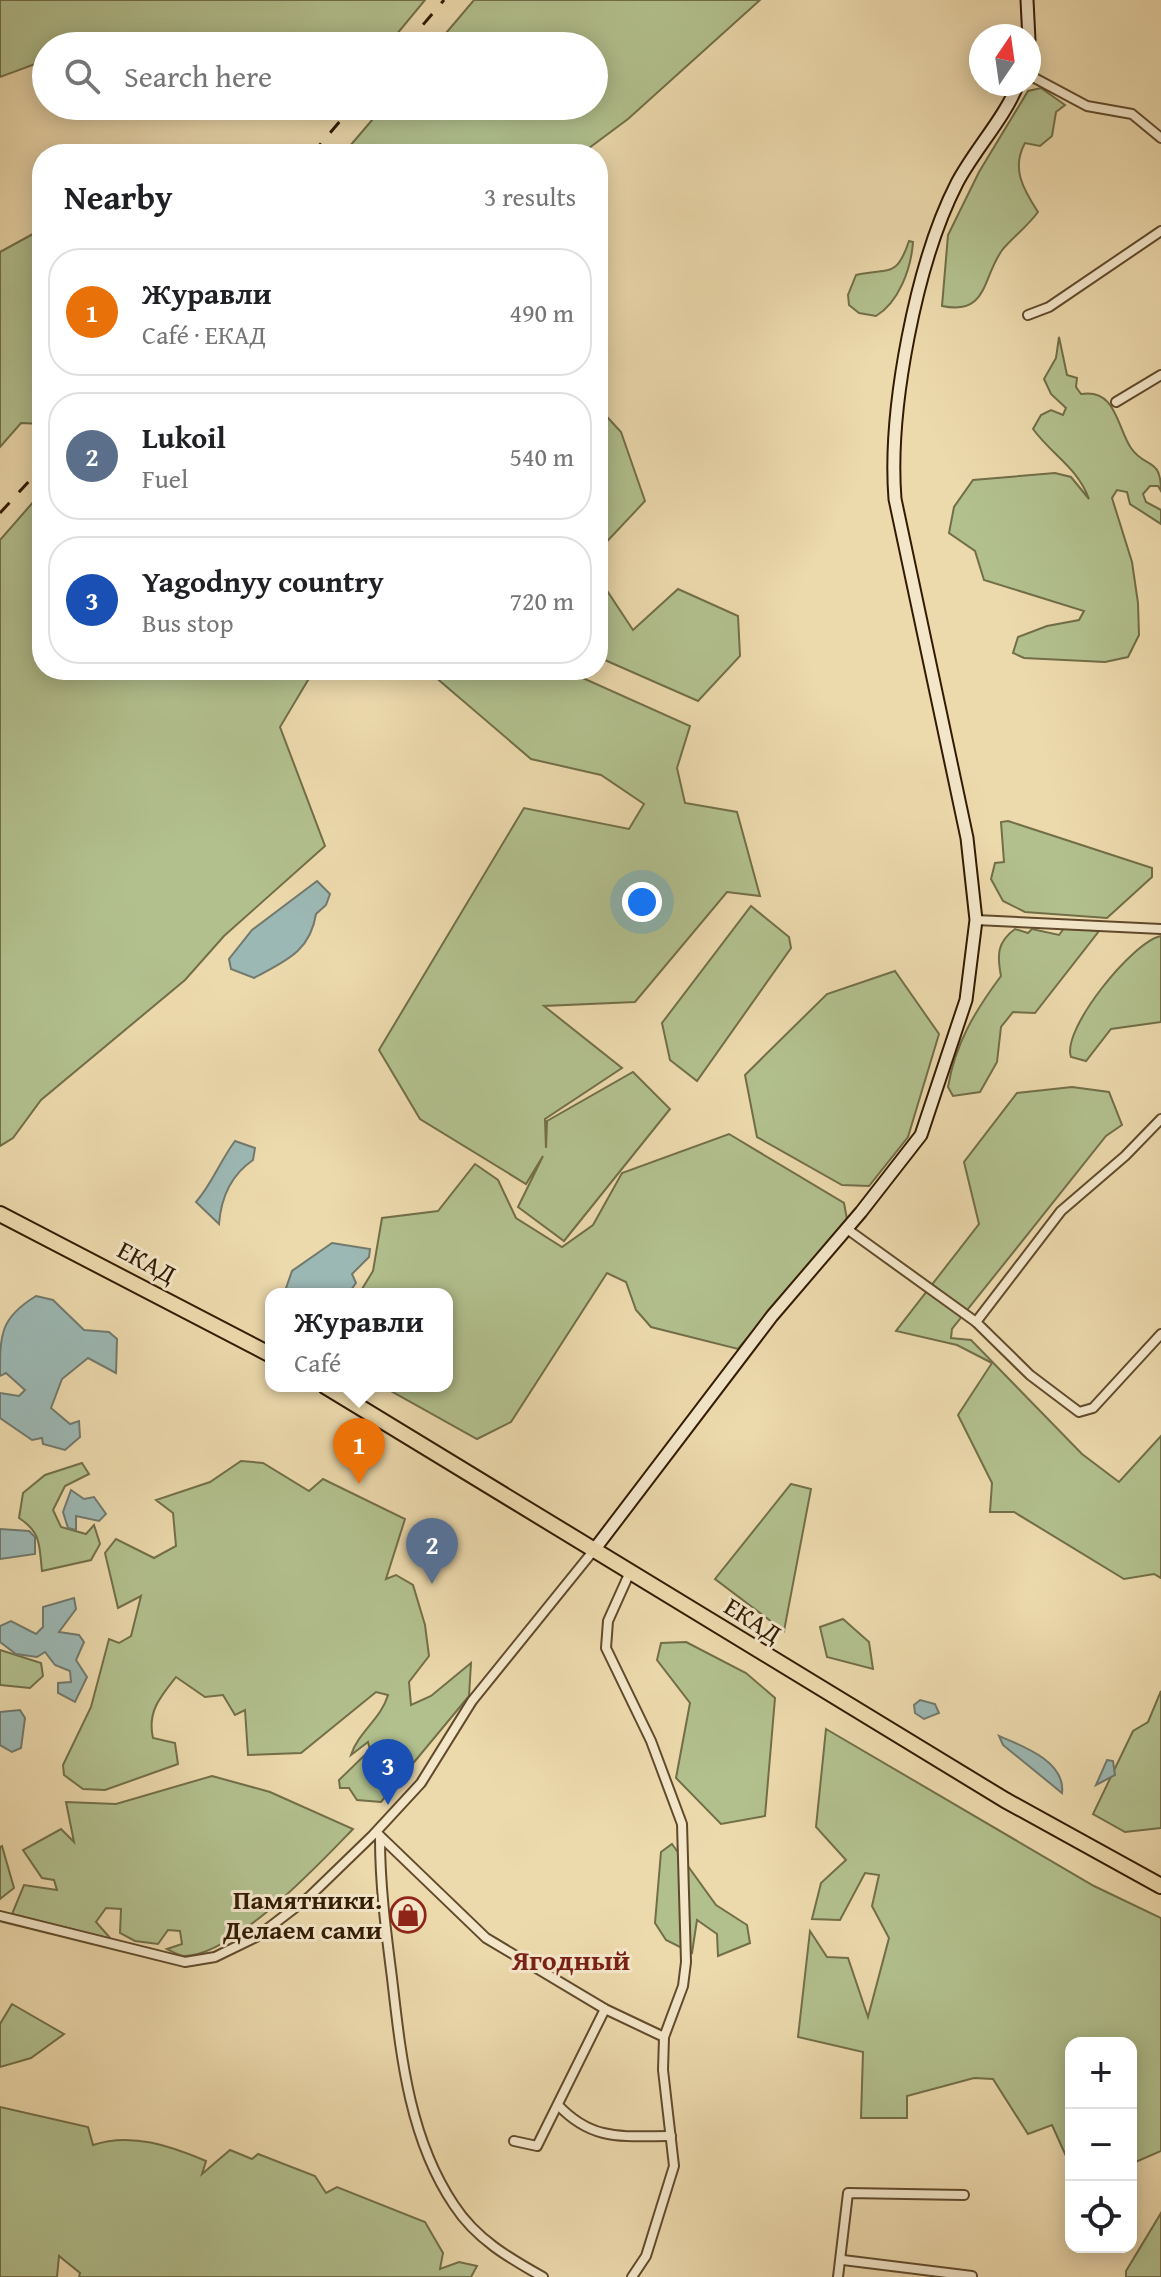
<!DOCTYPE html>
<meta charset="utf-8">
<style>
:root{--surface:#fff;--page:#f2f2f2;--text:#202124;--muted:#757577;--line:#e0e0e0;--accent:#db2777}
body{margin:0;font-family:"Gentium Book Plus",serif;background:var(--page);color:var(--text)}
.controls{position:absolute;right:24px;bottom:24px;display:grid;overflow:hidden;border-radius:16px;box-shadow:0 4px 20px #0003}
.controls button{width:72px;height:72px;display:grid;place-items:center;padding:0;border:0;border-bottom:2px solid var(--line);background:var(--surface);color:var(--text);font:40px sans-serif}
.compass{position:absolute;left:969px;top:24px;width:72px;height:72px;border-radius:50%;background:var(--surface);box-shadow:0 4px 20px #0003;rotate:13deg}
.you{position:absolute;left:642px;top:902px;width:28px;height:28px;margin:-20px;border:6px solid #fff;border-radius:50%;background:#1a73e8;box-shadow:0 0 0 12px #1a73e833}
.badge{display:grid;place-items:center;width:52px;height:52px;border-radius:50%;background:var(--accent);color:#fff;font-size:26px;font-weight:700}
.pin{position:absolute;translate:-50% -66px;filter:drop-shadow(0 2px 4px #0008)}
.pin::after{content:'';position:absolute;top:42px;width:28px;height:24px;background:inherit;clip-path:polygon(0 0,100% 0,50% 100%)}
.popup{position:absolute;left:265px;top:1288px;width:188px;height:104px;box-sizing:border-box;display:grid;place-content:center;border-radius:16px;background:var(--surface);filter:drop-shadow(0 2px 6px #0005);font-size:26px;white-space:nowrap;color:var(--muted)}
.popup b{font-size:30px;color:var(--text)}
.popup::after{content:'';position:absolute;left:50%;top:100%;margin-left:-16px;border:16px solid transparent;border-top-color:var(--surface)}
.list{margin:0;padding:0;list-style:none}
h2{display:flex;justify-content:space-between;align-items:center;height:104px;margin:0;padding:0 32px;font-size:34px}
h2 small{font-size:26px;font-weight:400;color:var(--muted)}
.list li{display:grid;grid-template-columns:52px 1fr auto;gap:24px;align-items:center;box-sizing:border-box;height:128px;margin:0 16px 16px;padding:0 16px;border:2px solid var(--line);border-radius:32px}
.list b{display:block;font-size:30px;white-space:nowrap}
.list p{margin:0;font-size:26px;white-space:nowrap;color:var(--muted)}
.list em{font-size:26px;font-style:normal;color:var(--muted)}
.icon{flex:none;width:44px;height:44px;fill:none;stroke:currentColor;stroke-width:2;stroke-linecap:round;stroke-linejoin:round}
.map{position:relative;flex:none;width:1161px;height:2277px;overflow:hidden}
.search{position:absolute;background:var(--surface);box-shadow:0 4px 20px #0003;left:32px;top:32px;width:576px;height:88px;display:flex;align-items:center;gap:20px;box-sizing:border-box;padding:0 28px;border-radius:44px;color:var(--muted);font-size:30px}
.panel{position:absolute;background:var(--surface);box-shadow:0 4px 20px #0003;left:32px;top:144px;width:576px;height:536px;border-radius:32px}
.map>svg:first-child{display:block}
.green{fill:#b2c08e;stroke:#726e48;stroke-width:2}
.water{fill:#9cb8b4;stroke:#72796d;stroke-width:2}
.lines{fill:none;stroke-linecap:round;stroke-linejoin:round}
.street-casing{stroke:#614a2c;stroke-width:12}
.secondary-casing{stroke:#331b02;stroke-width:15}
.highway-casing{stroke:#331b02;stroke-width:18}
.street{stroke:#f3e6c9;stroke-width:8}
.secondary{stroke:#f3e6c9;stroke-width:11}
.highway{stroke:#ecd9ac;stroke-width:14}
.rail{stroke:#331b02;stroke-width:3;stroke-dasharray:14 14;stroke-linecap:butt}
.labels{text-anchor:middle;stroke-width:6;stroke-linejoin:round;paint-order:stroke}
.street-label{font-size:26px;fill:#331b02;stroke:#f3e6c9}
.poi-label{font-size:26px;font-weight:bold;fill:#331b02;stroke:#f3e6c9;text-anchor:end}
.neighbourhood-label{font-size:28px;font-weight:bold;fill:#7a1f14;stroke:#f3e6c9}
</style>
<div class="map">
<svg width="1161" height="2277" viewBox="0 0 1161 2277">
<rect width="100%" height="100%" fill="#ecd9ac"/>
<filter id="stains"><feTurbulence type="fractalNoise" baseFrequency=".0025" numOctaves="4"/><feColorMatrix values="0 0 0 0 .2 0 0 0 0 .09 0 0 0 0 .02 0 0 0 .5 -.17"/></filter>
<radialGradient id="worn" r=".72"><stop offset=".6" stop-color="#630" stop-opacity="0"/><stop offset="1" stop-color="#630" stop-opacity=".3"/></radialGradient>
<g class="green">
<polygon points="0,0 425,0 387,46 46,46 46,60 0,77"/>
<polygon points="474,0 760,0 628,119 581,154 343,154 384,106 594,106 594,46 435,46"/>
<path d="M1041 88 1065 105 1056 112 1052 136 1040 146 1025 143C1011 168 1023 189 1038 212 1027 227 1014 236 1003 249 982 276 989 316 942 306L948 235 979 172 1028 91Z"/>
<polygon points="42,229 42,424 21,423 0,447 0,252"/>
<path d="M909 241 913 242C911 269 899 302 876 316L859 313 849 305 848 295 856 275C888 267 896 280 909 241Z"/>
<path d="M1059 337 1067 375 1077 378 1076 387 1081 394C1116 388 1117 427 1131 448 1145 469 1161 456 1161 491L1158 486H1150L1143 494 1146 502 1161 510V524L1130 504 1127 492 1117 490 1112 498 1132 562 1138 603 1139 635 1128 657 1105 662 1024 658 1013 653 1018 637 1047 626 1079 620 1084 611 984 580 975 551 949 533 954 507 973 480 1055 473 1071 477 1089 499C1077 467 1053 456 1033 429L1041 415 1051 410 1063 415 1066 408 1051 394 1044 379 1056 358Z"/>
<polygon points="598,407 621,432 645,501 598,551"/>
<polygon points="42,492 42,670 314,670 280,727 325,846 224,936 185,980 41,1100 13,1138 0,1146 0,540"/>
<polygon points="598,577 633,630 678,589 738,616 740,656 698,701 598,657"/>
<polygon points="427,670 565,670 690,726 677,768 685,803 737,812 760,896 727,892 635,1002 544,1006 622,1068 545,1119 546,1148 547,1121 633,1072 670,1109 564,1241 518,1207 543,1156 526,1184 420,1119 379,1050 524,808 629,829 644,804 601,775 531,759"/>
<polygon points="1008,821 1152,868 1152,877 1107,918 1025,912 1003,901 991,879 995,863 1004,862 1001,822"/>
<polygon points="751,906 789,937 791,948 697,1081 670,1060 662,1023"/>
<path d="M1065 927 1099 931 1035 1013 1013 1012 1001 1027 997 1062 980 1092 953 1096 948 1087C955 1044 975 1011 1001 976 997 955 997 942 1015 929L1028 933 1032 929 1059 935Z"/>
<path d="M1161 936V1022L1111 1029 1086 1061 1071 1057C1061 1030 1133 941 1161 936Z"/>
<polygon points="895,971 939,1034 908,1137 869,1186 842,1185 757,1137 745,1075 827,994"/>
<polygon points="1072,1087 1109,1092 1122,1125 1106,1136 952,1329 951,1338 971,1340 1082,1454 1119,1482 1161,1436 1161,1578 1154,1574 1124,1579 1014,1512 990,1512 992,1483 958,1415 992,1363 957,1345 896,1331 979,1224 964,1162 1017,1093"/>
<polygon points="729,1134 844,1203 847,1219 738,1349 651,1327 636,1310 626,1282 607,1273 511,1422 477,1439 382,1386 447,1386 447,1294 359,1294 373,1271 382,1218 438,1211 475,1164 498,1180 516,1218 562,1247 593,1225 622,1173"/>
<path d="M241 1461 263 1463 309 1491 323 1479 405 1519 386 1579 396 1575 413 1585 425 1625 429 1656 409 1682 411 1705 431 1696 471 1663 469 1696 381 1802 357 1800 349 1788H340L339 1780 370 1750 368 1742 351 1755C359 1731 381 1719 388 1695L376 1692 301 1753 248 1755 245 1710 235 1715 223 1695 205 1697 176 1677C160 1697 147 1712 153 1738L175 1743 178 1764 105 1790 83 1789 64 1775 63 1765 91 1707 109 1639 119 1643 131 1636 141 1596 118 1608 105 1553 116 1539 154 1558 176 1546 173 1513 156 1500 210 1482Z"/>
<path d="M82 1463 89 1474 65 1486 53 1510 61 1527 86 1534 94 1525 100 1544 91 1560 42 1571C39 1546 42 1533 19 1518L23 1493 45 1475Z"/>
<polygon points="791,1484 811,1489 784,1631 715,1579"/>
<polygon points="843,1619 869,1642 873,1669 827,1657 820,1627"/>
<polygon points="686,1642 746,1673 775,1698 765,1816 721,1824 676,1778 690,1703 657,1660 661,1643"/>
<polygon points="0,1650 41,1663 43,1676 30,1688 0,1685"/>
<polygon points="1161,1691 1161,1828 1125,1832 1093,1814 1133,1731 1148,1722"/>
<polygon points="826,1729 1094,1886 1161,1918 1161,2151 1131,2164 1131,2043 1071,2043 1071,2167 1052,2125 1028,2134 993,2079 974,2078 907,2096 907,2118 861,2118 863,2052 798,2037 810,1931 827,1957 848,1958 868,2017 889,1938 872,1906 879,1875 865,1873 840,1920 812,1919 821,1883 846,1860 816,1827"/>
<path d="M212 1776 270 1792 353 1829C319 1864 234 1955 185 1956 179 1956 173 1952 167 1949L182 1944 180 1931 168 1930 158 1944 135 1941 120 1933 121 1909 106 1908 96 1922 111 1939 12 1914 24 1885 57 1890 54 1880 42 1878 23 1850 61 1829 74 1842 66 1802 116 1804Z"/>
<polygon points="672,1844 716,1905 747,1925 750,1943 718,1956 717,1934 697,1920 692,1953 666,1940 655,1923 661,1852"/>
<polygon points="2,1846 14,1888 0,1899 0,1847"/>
<polygon points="12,2004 64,2034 31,2058 0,2067 0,2024"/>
<path d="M0 2107 88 2127 93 2145C131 2132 171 2146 206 2161L202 2174 230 2150 252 2159 258 2154 315 2176 326 2193 337 2187 425 2222 443 2253 440 2269 459 2262 477 2266 471 2277H79L80 2273 59 2256 57 2277H0Z"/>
<polygon points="1161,2213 1161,2277 1126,2277 1126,2271"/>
</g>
<g class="water">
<path d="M317 881 330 894 326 905 316 914C310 952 285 961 254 978L231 969 229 959 252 930Z"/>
<path d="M235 1141 255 1148 253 1160C231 1175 221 1198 219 1224L196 1202C212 1184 220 1161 235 1141Z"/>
<polygon points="332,1243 370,1249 369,1257 352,1274 356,1283 348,1294 284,1294 292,1271"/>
<path d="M36 1296 53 1300 84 1330 109 1332 117 1339 116 1373 88 1358 62 1379 51 1408 70 1424 79 1421 80 1437 65 1450 43 1444 42 1438 32 1440 0 1418V1393L19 1396 25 1390 6 1373 0 1376C0 1334 0 1318 36 1296Z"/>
<polygon points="71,1490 84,1499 94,1497 106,1514 99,1521 76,1516 76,1530 68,1528 63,1512"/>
<polygon points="0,1529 29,1531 35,1537 35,1554 0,1559"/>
<polygon points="74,1598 76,1609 59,1632 79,1635 84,1642 76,1660 87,1677 75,1702 58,1693 58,1683 71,1682 70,1671 55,1665 45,1652 37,1657 16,1654 0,1642 0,1626 11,1621 36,1634 43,1627 43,1607"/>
<polygon points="920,1700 935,1704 939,1713 924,1719 915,1713 914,1705"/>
<polygon points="20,1710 25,1718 21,1748 12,1752 0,1745 0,1712"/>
<path d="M999 1736C1023 1746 1066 1762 1062 1793L1003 1745Z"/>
<polygon points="1107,1760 1113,1761 1115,1775 1096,1785"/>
</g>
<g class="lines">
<defs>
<g id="street">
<polyline points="1029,75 1087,106 1132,114 1161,138"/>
<polyline points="1028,315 1049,307 1161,231"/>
<polyline points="1116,402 1161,375"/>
<polyline points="976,920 1161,929"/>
<polyline points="847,1229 976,1322 1030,1375 1079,1412 1093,1408 1161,1334"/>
<polyline points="976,1322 1061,1211 1125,1156 1161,1119"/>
<polyline points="630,1572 608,1621 606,1648 651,1741 682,1824 686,1962 683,1986 664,2037 663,2070 674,2166 646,2256 632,2277"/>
<polyline points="379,1835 486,1938 605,2009 664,2037"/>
<path d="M380 1838C380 1886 386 1931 392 1978 401 2056 409 2138 454 2205 476 2239 509 2258 543 2277"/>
<polyline points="0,1916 185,1962 215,1957 258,1936 309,1897 373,1835 421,1783 472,1701 594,1550"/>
<path d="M558 2105C593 2142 623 2136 671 2136"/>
<polyline points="514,2141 537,2146 605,2009"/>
<polyline points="843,2260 972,2276"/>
<polyline points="838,2277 848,2193 964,2195"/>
</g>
<g id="secondary">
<polyline points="1027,0 1029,40"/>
<path d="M594 1550 772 1316 861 1212 921 1135 966 1000 976 920 967 838 895 499C888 410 916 263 957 183 975 149 1004 119 1018 84"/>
</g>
<g id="highway">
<polyline points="0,1214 271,1355"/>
<polyline points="325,1386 1005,1800 1161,1886"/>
</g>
</defs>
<use href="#street" class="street-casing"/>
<use href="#secondary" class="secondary-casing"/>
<use href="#highway" class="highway-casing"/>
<use href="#street" class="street"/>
<use href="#secondary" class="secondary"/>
<use href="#highway" class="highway"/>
<g class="rail">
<polyline points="405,46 444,0"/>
<polyline points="312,154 353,106"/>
<polyline points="0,513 42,467"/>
</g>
</g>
<defs>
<symbol id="shop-ring" viewBox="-11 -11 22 22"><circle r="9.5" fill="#f3e6c9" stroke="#8f2418" stroke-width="1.5"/><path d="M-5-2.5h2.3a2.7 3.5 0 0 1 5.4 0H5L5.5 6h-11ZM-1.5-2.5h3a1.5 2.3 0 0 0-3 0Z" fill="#8f2418"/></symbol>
</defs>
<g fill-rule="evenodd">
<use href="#shop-ring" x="388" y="1895" width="40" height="40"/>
</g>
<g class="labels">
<g class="street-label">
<text transform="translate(147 1262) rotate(28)" y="9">ЕКАД</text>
<text transform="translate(753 1620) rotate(32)" y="9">ЕКАД</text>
</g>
<g class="poi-label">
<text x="382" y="1909">Памятники.<tspan x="382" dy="30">Делаем сами</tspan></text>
</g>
<g class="neighbourhood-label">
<text x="571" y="1970">Ягодный</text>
</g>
</g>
<rect width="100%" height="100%" filter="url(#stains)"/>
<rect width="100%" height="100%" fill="url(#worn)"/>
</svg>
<div class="controls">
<button>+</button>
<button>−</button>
<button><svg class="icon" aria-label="locate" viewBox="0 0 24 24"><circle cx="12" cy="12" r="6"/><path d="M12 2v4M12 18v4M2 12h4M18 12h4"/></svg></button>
</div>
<svg class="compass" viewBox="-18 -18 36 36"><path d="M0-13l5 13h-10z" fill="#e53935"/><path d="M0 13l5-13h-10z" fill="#757577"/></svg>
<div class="you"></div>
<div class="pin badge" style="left:359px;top:1484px;background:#e8710a">1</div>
<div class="popup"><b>Журавли</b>Café</div>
<div class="pin badge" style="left:432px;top:1584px;background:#5c6f8a">2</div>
<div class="pin badge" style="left:388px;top:1805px;background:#1a4fb4">3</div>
<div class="search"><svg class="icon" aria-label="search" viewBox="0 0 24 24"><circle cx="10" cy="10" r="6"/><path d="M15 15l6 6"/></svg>Search here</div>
<section class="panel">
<h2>Nearby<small>3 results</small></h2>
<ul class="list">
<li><span class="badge" style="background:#e8710a">1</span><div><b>Журавли</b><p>Café · ЕКАД</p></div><em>490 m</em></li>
<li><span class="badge" style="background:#5c6f8a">2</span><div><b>Lukoil</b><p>Fuel</p></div><em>540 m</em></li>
<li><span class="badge" style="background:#1a4fb4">3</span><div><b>Yagodnyy country</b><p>Bus stop</p></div><em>720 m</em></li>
</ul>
</section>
</div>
